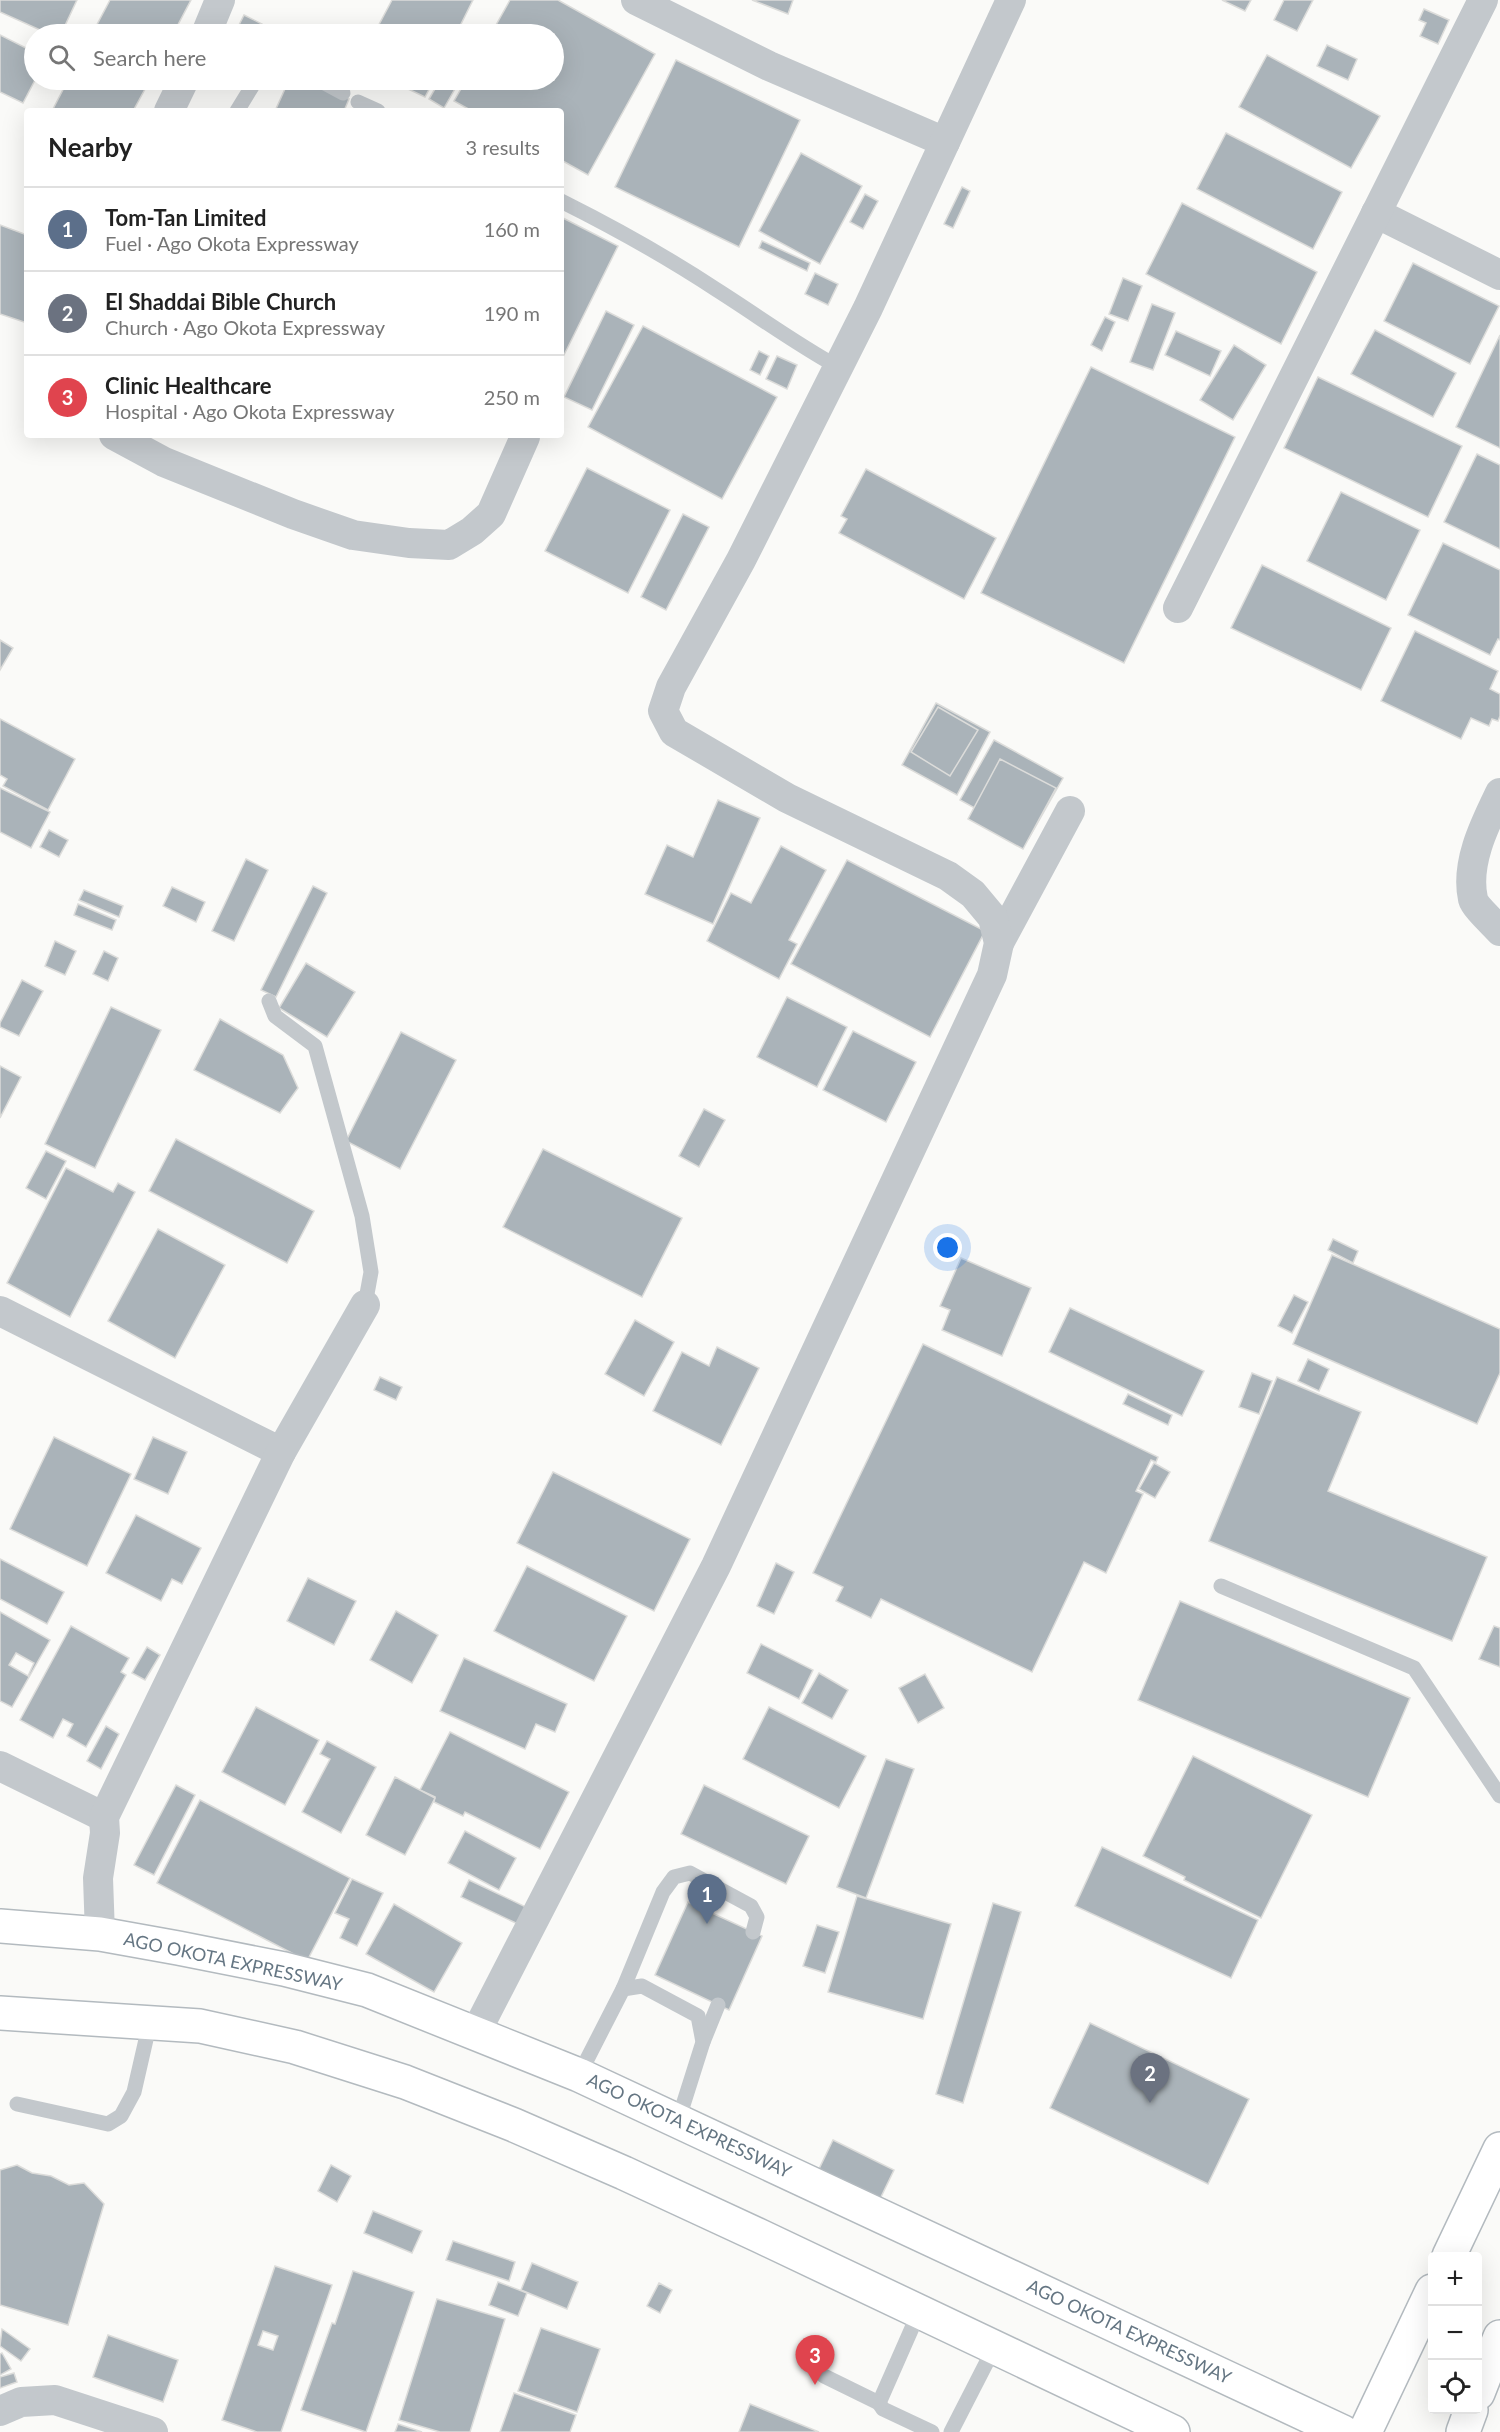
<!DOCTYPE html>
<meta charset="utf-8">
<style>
:root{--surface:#fff;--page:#f2f2f2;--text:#222;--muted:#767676;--line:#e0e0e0;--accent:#e4572e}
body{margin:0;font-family:Lato,sans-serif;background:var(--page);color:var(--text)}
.controls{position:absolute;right:18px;bottom:18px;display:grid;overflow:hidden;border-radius:6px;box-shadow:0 6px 24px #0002}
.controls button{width:54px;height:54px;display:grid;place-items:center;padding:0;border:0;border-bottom:2px solid var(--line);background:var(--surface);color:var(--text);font:30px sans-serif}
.you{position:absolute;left:948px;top:1248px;width:21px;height:21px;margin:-15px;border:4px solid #fff;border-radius:50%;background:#1a73e8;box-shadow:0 0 0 9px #1a73e833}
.badge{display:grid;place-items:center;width:39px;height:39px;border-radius:50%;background:var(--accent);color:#fff;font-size:20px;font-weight:700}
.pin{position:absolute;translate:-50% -50px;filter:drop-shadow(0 2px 3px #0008)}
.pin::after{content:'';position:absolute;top:32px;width:21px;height:18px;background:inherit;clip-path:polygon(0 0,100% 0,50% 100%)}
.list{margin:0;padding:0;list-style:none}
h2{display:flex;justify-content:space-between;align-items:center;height:78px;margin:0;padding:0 24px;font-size:26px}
h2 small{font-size:20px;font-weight:400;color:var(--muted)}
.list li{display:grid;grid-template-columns:39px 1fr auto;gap:18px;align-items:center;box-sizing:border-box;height:84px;padding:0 24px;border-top:2px solid var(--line)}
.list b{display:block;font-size:22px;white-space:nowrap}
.list p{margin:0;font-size:20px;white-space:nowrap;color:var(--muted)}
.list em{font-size:20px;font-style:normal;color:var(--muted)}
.icon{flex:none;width:33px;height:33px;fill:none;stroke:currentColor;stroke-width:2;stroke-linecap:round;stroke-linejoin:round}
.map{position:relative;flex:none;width:1500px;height:2432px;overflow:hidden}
.search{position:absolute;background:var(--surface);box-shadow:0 6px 24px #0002;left:24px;top:24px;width:540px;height:66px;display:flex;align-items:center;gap:15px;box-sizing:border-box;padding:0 21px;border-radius:33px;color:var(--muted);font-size:22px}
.panel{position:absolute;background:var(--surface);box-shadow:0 6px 24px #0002;left:24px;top:108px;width:540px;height:330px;border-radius:6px}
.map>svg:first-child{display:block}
.building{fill:#aab3b9;stroke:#dcdcda;stroke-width:1.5;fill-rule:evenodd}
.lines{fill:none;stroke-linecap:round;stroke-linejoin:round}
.secondary-casing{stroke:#b3babf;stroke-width:36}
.service{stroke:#c3c8cc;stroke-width:15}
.minor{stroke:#c3c8cc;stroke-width:30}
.secondary{stroke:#fff;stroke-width:33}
.labels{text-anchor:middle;stroke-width:6;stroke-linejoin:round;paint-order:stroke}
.street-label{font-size:18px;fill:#657683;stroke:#fff}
</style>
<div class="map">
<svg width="1500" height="2432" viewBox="0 0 1500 2432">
<rect width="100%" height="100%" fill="#fafaf8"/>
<g class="building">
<polygon points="0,0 77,0 61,34 49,34 0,12"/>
<polygon points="110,0 191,0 173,34 92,34"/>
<polygon points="392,0 473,0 456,34 374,34"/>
<polygon points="510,0 558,0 655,54 588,175 561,160 561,111 472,111 454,101 466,80 554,80 554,34 491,34"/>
<polygon points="752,0 793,0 788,14"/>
<polygon points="1222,0 1251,0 1245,11"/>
<polygon points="1284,0 1313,0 1297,31 1274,20"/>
<polygon points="1424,9 1449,20 1438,44 1420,36 1426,23 1419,20"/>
<polygon points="244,15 262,24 257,34 235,33"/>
<polygon points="0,35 34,52 35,80 23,103 0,92"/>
<polygon points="1327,45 1357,59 1348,80 1317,66"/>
<polygon points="1267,55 1380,116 1351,168 1239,107"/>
<polygon points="676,60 800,120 739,247 615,187"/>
<polygon points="68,80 150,80 133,111 52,111"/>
<polygon points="289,80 306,80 349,99 344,111 275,111"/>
<polygon points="389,80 434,80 425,97"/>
<polygon points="440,80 460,80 444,108 429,99"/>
<polygon points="1226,133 1342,192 1313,249 1197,189"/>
<polygon points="801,153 862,186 820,264 759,231"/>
<polygon points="962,187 970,191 953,228 944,224"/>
<polygon points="865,194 878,201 863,229 850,222"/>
<polygon points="1182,203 1317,272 1281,344 1146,274"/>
<polygon points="561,217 618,246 561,361"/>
<polygon points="0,225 27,235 27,323 0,314"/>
<polygon points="762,241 810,263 807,271 759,248"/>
<polygon points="1413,263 1499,306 1470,364 1384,321"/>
<polygon points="815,273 838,284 828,305 805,294"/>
<polygon points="1123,278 1142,286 1128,321 1109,314"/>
<polygon points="1152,304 1175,313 1153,370 1130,362"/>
<polygon points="606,311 634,325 592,410 564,397"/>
<polygon points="1105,317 1115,322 1102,351 1091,345"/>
<polygon points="643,326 777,397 722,499 588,427"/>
<polygon points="1375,330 1456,373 1433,417 1351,374"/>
<polygon points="1176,331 1221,351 1210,376 1165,355"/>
<polygon points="1500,335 1500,448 1456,427"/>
<polygon points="1234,345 1266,365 1233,420 1200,400"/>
<polygon points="759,351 769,356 760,375 750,370"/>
<polygon points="777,356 797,365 787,389 766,379"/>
<polygon points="1091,367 1235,437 1124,663 981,593"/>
<polygon points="1318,377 1462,446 1428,517 1284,448"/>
<polygon points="1477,454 1500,465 1500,549 1444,522"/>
<polygon points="587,468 670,510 628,593 545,551"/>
<polygon points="866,469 996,538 964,599 839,533 847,519 841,516"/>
<polygon points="1341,492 1420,530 1386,600 1307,561"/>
<polygon points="683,514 709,527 666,610 641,597"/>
<polygon points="1443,543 1500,570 1500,640 1498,639 1490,655 1408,615"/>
<polygon points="1262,565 1391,628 1361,690 1231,628"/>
<polygon points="1415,631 1498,671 1490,689 1500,694 1500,716 1498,721 1492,719 1489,726 1471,718 1461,739 1381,701"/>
<polygon points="0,640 13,648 0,670"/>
<polygon points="936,703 990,732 957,795 902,765"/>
<polygon points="938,707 978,730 950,776 911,752"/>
<polygon points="0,719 75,759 48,810 3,786 7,779 0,775"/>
<polygon points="994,740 1063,778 1029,838 960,800"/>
<polygon points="1000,759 1056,788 1023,849 968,819"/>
<polygon points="0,788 50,812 31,848 0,832"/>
<polygon points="718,800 760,818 713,924 645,894 667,845 693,857"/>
<polygon points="49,830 68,840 59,857 40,847"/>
<polygon points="781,846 826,870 789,940 797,944 779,979 707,941 731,893 751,903"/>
<polygon points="246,859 268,870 234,941 212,931"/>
<polygon points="847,860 985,931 930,1037 791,964"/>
<polygon points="313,886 327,893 276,997 261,990"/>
<polygon points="172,887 205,902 196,922 163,906"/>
<polygon points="84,890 123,906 119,917 79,900"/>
<polygon points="78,904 116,920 112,930 74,915"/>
<polygon points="55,941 76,951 65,975 45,966"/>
<polygon points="104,951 118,958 108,981 93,974"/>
<polygon points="306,963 355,992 327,1037 279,1008"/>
<polygon points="22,980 43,991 19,1036 0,1027 0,1023"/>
<polygon points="787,997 847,1027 817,1087 757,1057"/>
<polygon points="111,1007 161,1030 95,1168 45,1144"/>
<polygon points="220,1019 283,1055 298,1088 280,1113 194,1070"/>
<polygon points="853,1031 916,1062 886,1122 823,1090"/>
<polygon points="401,1032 456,1060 400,1169 346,1141"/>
<polygon points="0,1066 21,1077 0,1118"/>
<polygon points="704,1109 725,1120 699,1167 679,1156"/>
<polygon points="176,1139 314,1211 287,1263 149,1191"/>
<polygon points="543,1149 682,1218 642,1297 503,1227"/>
<polygon points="46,1151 66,1161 46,1199 26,1188"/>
<polygon points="66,1168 113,1192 118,1183 135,1192 70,1317 7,1283"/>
<polygon points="158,1229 225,1265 175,1358 108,1321"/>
<polygon points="1333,1239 1358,1251 1353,1263 1328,1250"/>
<polygon points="1332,1255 1500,1329 1500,1373 1477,1424 1293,1344"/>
<polygon points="961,1258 1031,1288 1002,1356 942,1330 950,1310 940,1306"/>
<polygon points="1294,1295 1308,1302 1292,1333 1278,1326"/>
<polygon points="1070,1308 1204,1371 1182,1416 1049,1352"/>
<polygon points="635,1320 674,1342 644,1396 605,1374"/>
<polygon points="923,1344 1158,1457 1156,1462 1151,1460 1136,1491 1143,1494 1106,1573 1084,1562 1032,1672 881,1599 871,1618 836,1601 843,1587 813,1573"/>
<polygon points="717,1347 759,1368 721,1445 653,1411 682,1352 709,1366"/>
<polygon points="1308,1359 1329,1369 1319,1391 1298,1381"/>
<polygon points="1252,1373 1272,1381 1259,1414 1239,1407"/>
<polygon points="380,1377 402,1387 396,1400 374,1390"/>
<polygon points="1277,1377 1361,1412 1328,1491 1487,1557 1452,1641 1209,1541"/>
<polygon points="1128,1394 1172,1415 1168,1425 1123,1404"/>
<polygon points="54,1437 131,1474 87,1566 10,1529"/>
<polygon points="153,1437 187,1452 168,1494 134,1479"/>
<polygon points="1154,1463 1170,1472 1155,1498 1139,1489"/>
<polygon points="553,1472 690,1539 654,1611 517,1543"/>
<polygon points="136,1515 201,1548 182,1584 172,1579 161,1601 106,1573"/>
<polygon points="0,1559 64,1592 47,1624 0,1599"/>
<polygon points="776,1563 794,1572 774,1614 757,1606"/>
<polygon points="527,1566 627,1616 594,1681 494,1631"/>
<polygon points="308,1578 356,1601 334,1645 287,1621"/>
<polygon points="1180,1601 1410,1698 1368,1797 1138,1700"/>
<polygon points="396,1611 438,1635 412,1683 370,1660"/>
<path d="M0 1612 50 1640 12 1707 0 1701ZM16 1653 34 1663 28 1676 9 1665Z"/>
<polygon points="71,1626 129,1658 121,1672 126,1675 86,1747 67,1736 73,1724 63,1719 53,1738 20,1720"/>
<polygon points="1494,1626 1500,1628 1500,1667 1479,1659"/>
<polygon points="761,1644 813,1670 799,1699 747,1673"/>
<polygon points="147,1647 160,1655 145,1680 132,1673"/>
<polygon points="464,1658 567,1704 555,1732 536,1724 525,1749 440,1711"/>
<polygon points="819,1673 848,1690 832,1719 802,1703"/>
<polygon points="925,1674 944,1708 918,1723 899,1688"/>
<polygon points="256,1707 319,1740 285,1805 222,1772"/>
<polygon points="769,1707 866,1756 839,1808 743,1759"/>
<polygon points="106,1726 119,1734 101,1769 87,1761"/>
<polygon points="450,1732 569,1792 540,1849 465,1812 463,1816 434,1802 435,1797 420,1790"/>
<polygon points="327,1741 376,1767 341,1833 302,1812 330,1759 320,1754"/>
<polygon points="1193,1756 1312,1815 1261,1918 1184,1880 1185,1877 1143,1856"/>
<polygon points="886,1759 914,1769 866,1898 837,1887"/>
<polygon points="395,1777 435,1798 405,1855 366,1835"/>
<polygon points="176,1785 195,1795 154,1875 134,1865"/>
<polygon points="704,1785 809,1836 786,1884 681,1834"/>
<polygon points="200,1800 350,1878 307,1961 157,1883"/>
<polygon points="465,1831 516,1858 499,1890 448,1863"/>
<polygon points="1102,1847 1258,1920 1231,1978 1075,1906"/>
<polygon points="352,1879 383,1893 357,1946 340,1938 349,1919 335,1913"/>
<polygon points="469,1880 528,1908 520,1925 461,1897"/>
<polygon points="857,1896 951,1924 923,2019 828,1992"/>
<polygon points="688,1902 762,1936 729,2010 655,1975"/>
<polygon points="993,1903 1021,1912 963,2103 936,2094"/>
<polygon points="394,1904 462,1943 434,1992 366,1954"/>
<polygon points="817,1925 839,1932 825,1973 803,1966"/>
<polygon points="1090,2023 1249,2099 1208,2184 1050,2108"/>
<polygon points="833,2140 894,2170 879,2201 818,2171"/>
<polygon points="17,2165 32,2173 51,2176 69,2185 84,2183 104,2204 68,2325 0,2305 0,2170"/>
<polygon points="331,2165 351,2176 337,2202 318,2191"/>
<polygon points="373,2211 422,2231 412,2253 364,2233"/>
<polygon points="453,2241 515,2262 509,2281 446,2260"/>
<polygon points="532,2263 578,2282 567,2309 521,2290"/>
<path d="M275 2266 332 2285 281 2432H257L222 2420ZM263 2331 278 2336 273 2350 258 2345Z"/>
<polygon points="353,2271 414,2292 366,2432 301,2410 332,2323 335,2324"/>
<polygon points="498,2282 527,2293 518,2316 489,2305"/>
<polygon points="659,2283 672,2290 660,2313 647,2306"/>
<polygon points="437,2299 505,2319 470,2432 440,2432 399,2420"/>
<polygon points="541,2328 600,2349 577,2412 518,2391"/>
<polygon points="2,2329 30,2349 21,2361 0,2346"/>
<polygon points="108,2335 178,2360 163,2402 93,2377"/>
<polygon points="2,2353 11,2369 0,2375 0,2354"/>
<polygon points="14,2373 17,2382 0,2388 0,2377"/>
<polygon points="514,2393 576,2415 570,2432 500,2432"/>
<polygon points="750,2404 819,2432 739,2432"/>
<polygon points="398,2424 422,2432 395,2432"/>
</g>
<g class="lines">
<defs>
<g id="secondary">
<polyline points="0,1926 100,1934 178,1948 284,1969 367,1990 579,2075 1343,2432"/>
<polyline points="0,2013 200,2026 295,2047 405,2082 514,2125 624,2173 760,2236 1173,2432"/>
<polyline points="1449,2256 1500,2149"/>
<polyline points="1478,2393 1500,2337"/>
<polyline points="1365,2432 1432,2291"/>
<polyline points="1463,2432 1471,2410"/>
</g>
</defs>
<use href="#secondary" class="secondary-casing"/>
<g class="service">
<polyline points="319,80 343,93"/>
<polyline points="358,102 378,111"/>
<polyline points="237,111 256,80"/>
<path d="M561 201C615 228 667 257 717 290 758 316 796 344 838 367"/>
<polyline points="269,1001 275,1016 315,1046 362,1216 371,1272 365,1305"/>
<polyline points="1221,1586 1414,1668 1500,1796"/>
<polyline points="623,1989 663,1892 674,1877 690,1873 751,1906 757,1917 753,1932"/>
<polyline points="703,2042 718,2005"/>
<polyline points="579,2075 623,1989 642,1986 698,2016 703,2042 678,2121"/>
<polyline points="17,2104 108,2124 121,2116 134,2092 150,2022"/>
<polyline points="919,2312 879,2403 883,2409 932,2432"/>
<polyline points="824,2376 879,2403"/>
<polyline points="951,2432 994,2348"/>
</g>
<g class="minor">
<polyline points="636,0 769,66 945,142"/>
<polyline points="206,34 220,0"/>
<polyline points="169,111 184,80"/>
<polyline points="1376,213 1500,275"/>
<polyline points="114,435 164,462 293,514 353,535 409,543 449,545 472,531 491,514 525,437"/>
<polyline points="1178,608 1483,0"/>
<path d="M1500 793C1485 824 1465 863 1473 899 1475 907 1494 924 1500 931"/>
<polyline points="999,943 1070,811"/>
<polyline points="0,1311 281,1452"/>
<polyline points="0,1766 104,1817"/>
<polyline points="100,1934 98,1878 105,1833 104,1817 281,1452 365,1305"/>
<polyline points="475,2034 716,1566 992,975 999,943 993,918 973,894 948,876 787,798 674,732 663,711 671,687 741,560 868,308 1011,0"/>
<polyline points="0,2411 21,2402 55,2400 153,2432"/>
</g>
<use href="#secondary" class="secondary"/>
</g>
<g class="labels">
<g class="street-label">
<text transform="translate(233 1962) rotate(12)" y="6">AGO OKOTA EXPRESSWAY</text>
<text transform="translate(689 2126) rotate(25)" y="6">AGO OKOTA EXPRESSWAY</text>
<text transform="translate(1129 2332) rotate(25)" y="6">AGO OKOTA EXPRESSWAY</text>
</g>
</g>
</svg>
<div class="controls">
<button>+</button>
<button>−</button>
<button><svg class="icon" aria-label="locate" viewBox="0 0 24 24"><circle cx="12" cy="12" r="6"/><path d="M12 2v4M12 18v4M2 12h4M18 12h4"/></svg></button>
</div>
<div class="you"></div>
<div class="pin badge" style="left:707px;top:1924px;background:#5c6f8a">1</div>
<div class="pin badge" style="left:1150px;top:2103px;background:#6b7280">2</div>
<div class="pin badge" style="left:815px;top:2385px;background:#e0444e">3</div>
<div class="search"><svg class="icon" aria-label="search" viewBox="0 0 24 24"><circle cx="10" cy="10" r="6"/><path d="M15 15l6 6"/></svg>Search here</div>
<section class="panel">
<h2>Nearby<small>3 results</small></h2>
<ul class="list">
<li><span class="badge" style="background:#5c6f8a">1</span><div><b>Tom-Tan Limited</b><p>Fuel · Ago Okota Expressway</p></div><em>160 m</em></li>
<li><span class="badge" style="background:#6b7280">2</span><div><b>El Shaddai Bible Church</b><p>Church · Ago Okota Expressway</p></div><em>190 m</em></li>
<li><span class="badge" style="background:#e0444e">3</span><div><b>Clinic Healthcare</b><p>Hospital · Ago Okota Expressway</p></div><em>250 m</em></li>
</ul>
</section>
</div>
